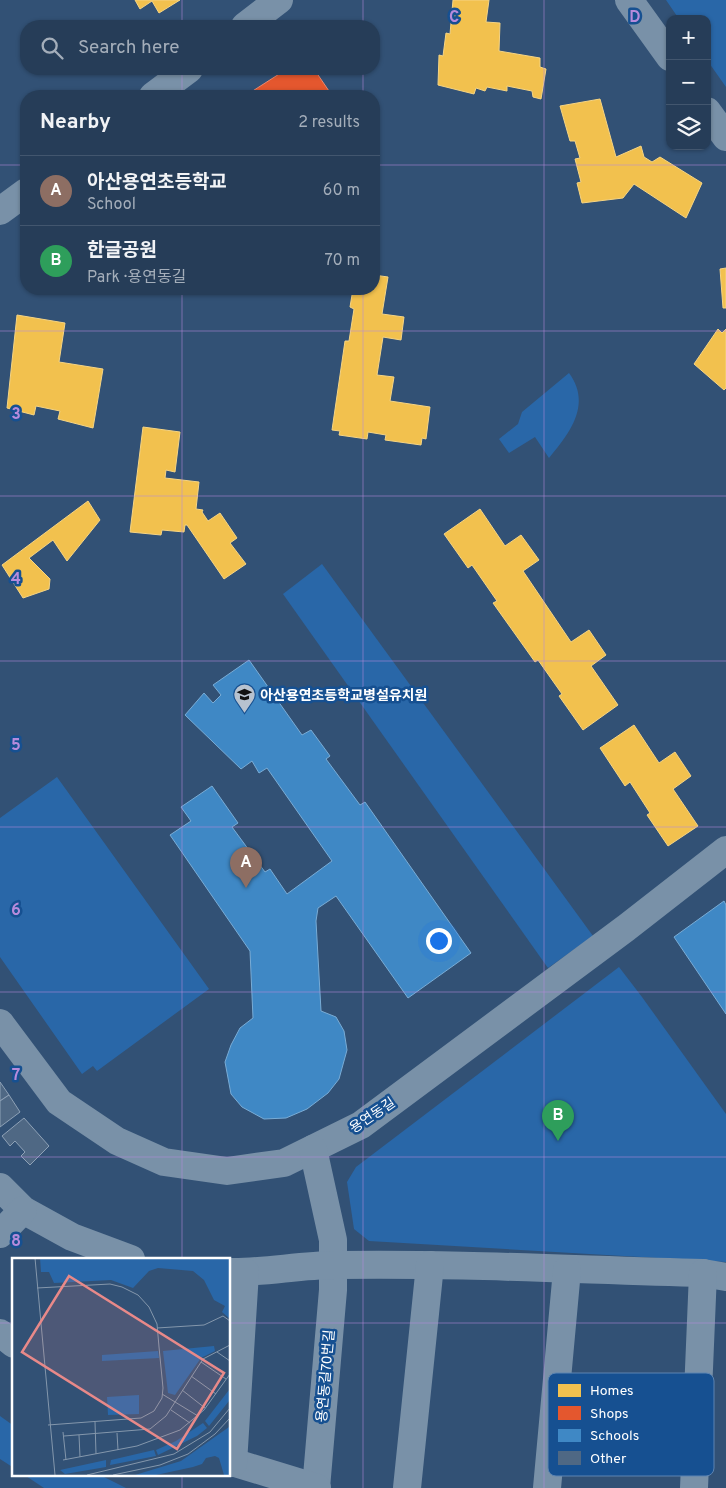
<!DOCTYPE html>
<meta charset="utf-8">
<style>
:root{--surface:#263d58;--page:#324861;--text:#f1f3f6;--muted:#a4aeba;--line:#42566e;--accent:#b7c2cf}
body{margin:0;font-family:Overpass,"Noto Sans KR",sans-serif;background:var(--page);color:var(--text)}
.controls{position:absolute;right:15px;top:15px;display:grid;overflow:hidden;border-radius:10px;box-shadow:0 1px 4px #0004}
.controls button{width:45px;height:45px;display:grid;place-items:center;padding:0;border:0;border-bottom:1px solid var(--line);background:var(--surface);color:var(--text);font:25px sans-serif}
.you{position:absolute;left:438px;top:940px;width:18px;height:18px;margin:-12px;border:4px solid #fff;border-radius:50%;background:#1a73e8;box-shadow:0 0 0 8px #1a73e833}
.badge{display:grid;place-items:center;width:32px;height:32px;border-radius:50%;background:var(--accent);color:#fff;font-size:16px;font-weight:700}
.pin{position:absolute;translate:-50% -41px;filter:drop-shadow(0 1px 2px #0008)}
.pin::after{content:'';position:absolute;top:26px;width:18px;height:15px;background:inherit;clip-path:polygon(0 0,100% 0,50% 100%)}
.list{margin:0;padding:0;list-style:none}
h2{display:flex;justify-content:space-between;align-items:center;height:65px;margin:0;padding:0 20px;font-size:21px}
h2 small{font-size:16px;font-weight:400;color:var(--muted)}
.list li{display:grid;grid-template-columns:32px 1fr auto;gap:15px;align-items:center;box-sizing:border-box;height:70px;padding:0 20px;border-top:1px solid var(--line)}
.list b{display:block;font-size:19px;white-space:nowrap}
.list p{margin:0;font-size:16px;white-space:nowrap;color:var(--muted)}
.list em{font-size:16px;font-style:normal;color:var(--muted)}
.icon{flex:none;width:28px;height:28px;fill:none;stroke:currentColor;stroke-width:2;stroke-linecap:round;stroke-linejoin:round}
.map{position:relative;flex:none;width:726px;height:1488px;overflow:hidden}
.search{position:absolute;background:var(--surface);box-shadow:0 1px 4px #0004;left:20px;top:20px;width:360px;height:55px;display:flex;align-items:center;gap:12px;box-sizing:border-box;padding:0 18px;border-radius:20px;color:var(--muted);font-size:19px}
.panel{position:absolute;background:var(--surface);box-shadow:0 1px 4px #0004;left:20px;top:90px;width:360px;height:205px;border-radius:20px}
.map>svg:first-child{display:block}
.green{fill:#2967a8}
.homes{fill:#f2c14e;stroke:#f6d483}
.shops{fill:#e4572e;stroke:#ec896d}
.schools{fill:#3f88c5;stroke:#79acd6}
.building{fill:#4f6884;stroke:#8ea1b6}
.lines{fill:none;stroke-linecap:round;stroke-linejoin:round}
.minor{stroke:#7991a8;stroke-width:28}
.tertiary{stroke:#7991a8;stroke-width:28}
.grid{fill:none;stroke:#b68bdc;stroke-width:1;stroke-opacity:0.55}
.labels{text-anchor:middle;stroke-width:5;stroke-linejoin:round;paint-order:stroke}
.poi-label{font-size:14px;font-weight:bold;fill:#fff;stroke:#165091;text-anchor:start}
.street-label{font-size:14px;fill:#fff;stroke:#165091}
.inset-road{fill:none;stroke:#8497ac;stroke-width:1}
.view{fill:#e88989;fill-opacity:0.15;stroke:#e88989;stroke-width:2.5}
.inset-edge{fill:none;stroke:#fff;stroke-width:2.5}
.key{fill:#165091;stroke:#5c84b2;stroke-width:1}
.key-label{font-size:14px;fill:#fff}
.grid-label{font-size:16px;text-anchor:middle;font-weight:bold;fill:#b68bdc;stroke:#165091;stroke-width:5;stroke-linejoin:round;paint-order:stroke}
</style>
<div class="map">
<svg width="726" height="1488" viewBox="0 0 726 1488">
<rect width="100%" height="100%" fill="#325175"/>
<g class="green">
<polygon points="666,0 726,0 726,87 707,60 707,19 679,19"/>
<path d="M569 373C592 404 570 433 549 458L535 437 509 453 499 439 518 424 522 412Z"/>
<polygon points="322,564 593,936 548,968 283,594"/>
<polygon points="57,777 209,989 97,1071 93,1066 82,1074 0,957 0,818"/>
<polygon points="619,967 642,997 726,1114 726,1262 369,1241 354,1229 347,1182 356,1167"/>
<polygon points="0,1416 14,1426 14,1468 0,1459"/>
<polygon points="23,1474 98,1474 126,1488 44,1488"/>
</g>
<g class="homes">
<polygon points="135,0 180,0 159,13 152,1 140,9"/>
<polygon points="453,0 489,0 486,22 500,23 499,51 540,58 540,67 546,69 541,99 533,97 532,91 507,86 507,91 487,87 485,91 476,88 474,94 438,85 439,55 443,56 446,33 450,34"/>
<polygon points="600,99 616,157 641,146 644,157 652,162 660,157 702,183 686,218 634,184 623,198 582,203 577,183 581,182 575,159 580,158 575,141 570,141 560,106"/>
<polygon points="726,268 726,308 723,308 720,269"/>
<polygon points="374,275 388,277 382,314 404,317 401,340 383,337 377,375 394,377 390,401 430,407 426,439 422,438 421,445 385,440 386,435 368,432 367,439 339,435 340,431 332,430 345,341 349,341 354,309 350,307 353,289 374,289"/>
<polygon points="17,315 65,323 59,362 103,369 93,428 58,419 60,411 36,406 34,415 7,408"/>
<polygon points="718,329 722,333 726,329 726,388 724,390 694,364"/>
<polygon points="143,427 180,432 175,472 166,470 165,478 199,482 196,509 203,510 202,512 208,521 220,513 237,538 230,543 246,564 224,579 187,525 185,525 184,532 162,530 161,535 130,532"/>
<polygon points="88,501 100,520 67,561 53,540 29,558 50,579 49,589 23,598 2,565"/>
<polygon points="480,509 505,546 521,535 539,560 523,571 571,642 589,630 606,655 591,666 618,705 583,730 559,696 562,694 538,660 535,662 493,603 497,601 472,565 468,568 444,534"/>
<polygon points="634,725 659,763 675,752 691,776 673,789 698,826 668,846 647,815 650,813 630,782 625,786 600,748"/>
</g>
<polygon class="shops" points="287,69 314,69 331,94 328,96 306,96 302,91 293,96 250,96 248,94"/>
<g class="schools">
<polygon points="249,660 302,735 311,730 330,756 326,759 360,805 365,802 471,953 408,998 336,896 318,908 316,921 321,1011 336,1017 344,1031 347,1050 339,1079 328,1093 307,1109 286,1118 264,1119 242,1107 231,1094 225,1062 231,1045 240,1028 253,1018 250,951 170,835 191,821 181,807 212,786 238,823 232,827 265,872 270,869 287,894 332,861 267,768 259,773 252,761 241,769 185,715 204,693 213,703 221,695 213,685"/>
<polygon points="724,901 726,905 726,1014 674,937"/>
</g>
<g class="building">
<polygon points="0,1082 9,1095 0,1101"/>
<polygon points="9,1095 20,1112 0,1127 0,1101"/>
<polygon points="24,1118 49,1146 30,1165 21,1156 25,1152 15,1141 10,1146 2,1136"/>
</g>
<g class="lines">
<g class="minor">
<polyline points="629,0 670,57"/>
<polyline points="707,111 726,137"/>
<polyline points="0,1023 59,1102 117,1141 164,1162 227,1171 284,1163 361,1125 626,928 726,850"/>
<polyline points="313,1149 333,1240 333,1290 316,1488"/>
<polyline points="0,1187 23,1210 72,1237 131,1259"/>
<polyline points="0,1234 23,1210"/>
<path d="M229 1272C264 1273 299 1265 335 1265 457 1263 581 1270 703 1273L726 1277"/>
<polyline points="0,1333 14,1344"/>
<polyline points="229,1461 317,1488"/>
<polyline points="233,1463 245,1272"/>
<polyline points="407,1488 430,1265"/>
<polyline points="547,1488 567,1270"/>
<polyline points="694,1488 703,1273"/>
</g>
<g class="tertiary">
<polyline points="245,26 279,0"/>
<polyline points="153,96 189,69"/>
<polyline points="0,211 26,192"/>
</g>
</g>
<path class="grid" d="M182 0V26M363 0V26M544 0V1488M182 69V96M363 69V96M0 165H26M374 165H726M182 289V1259M363 289V1488M0 331H726M0 496H726M0 661H726M0 827H726M0 992H726M0 1157H726M0 1323H14M229 1323H726M182 1474V1488"/>
<defs>
<symbol id="school-pin" viewBox="-11 -11 22 30"><path d="M0 17L-7.5 6A9.5 9.5 0 1 1 7.5 6Z" fill="#b7c2cf" stroke="#165091"/><path d="M0-5L7-2L0 1L-7-2ZM-4 1L0 2.5L4 1V4Q0 6-4 4Z" fill="#111"/></symbol>
</defs>
<g fill-rule="evenodd">
<use href="#school-pin" x="232" y="682" width="25" height="34"/>
</g>
<g class="labels">
<g class="poi-label">
<text x="260" y="700">아산용연초등학교병설유치원</text>
</g>
<g class="street-label">
<text transform="translate(372 1115) rotate(-34)" y="5">용연동길</text>
<text transform="translate(325 1376) rotate(-85)" y="5">용연동길70번길</text>
</g>
</g>
<g transform="translate(12 1258)">
<rect width="218" height="218" fill="#325175"/>
<path d="M28 0H217V60L210 54 213 48 202 42 192 22 181 13 146 10 137 13 121 30 99 22 42 25 37 14H29ZM202 88 203 93 189 100 163 137 156 135 151 93ZM146 93 147 100 90 103V97ZM217 132V143L197 168 193 163ZM127 137V156L96 157 95 139ZM191 165 195 170 185 178 146 197 144 192 164 183ZM217 169V217H212L207 200 203 198 194 200 190 206 181 209 144 217H123L169 203ZM142 192 144 198 98 207 99 202ZM94 202V209L53 216 48 212Z" fill="#2967a8"/>
<path class="inset-road" d="M23 0 43 217M25 30 98 26 110 29 126 37 137 49 145 66 147 89 151 130 150 140 142 153 129 160 36 167M145 70 192 67 211 58 218 63M205 94 218 103M189 104 214 121M179 118 204 136M170 132 193 150M150 136 186 158M159 152 178 165M83 164 84 196M51 174 54 202M105 175 106 192M67 177 68 199M52 178 138 171 154 158 191 101 218 87M51 202 125 188 168 172 192 152 218 116M75 217 162 196 198 174 218 150M101 217 148 207 176 196 203 176 218 160"/>
<path class="view" d="M57 18 212 115 165 191 10 94Z"/>
<rect width="218" height="218" class="inset-edge"/>
</g>
<rect x="548" y="1373" width="166" height="103" rx="8" class="key"/>
<rect x="558" y="1384" width="23" height="13" fill="#f2c14e"/>
<rect x="558" y="1406" width="23" height="14" fill="#e4572e"/>
<rect x="558" y="1429" width="23" height="13" fill="#3f88c5"/>
<rect x="558" y="1451" width="23" height="14" fill="#4f6884"/>
<g class="key-label">
<text x="590" y="1395">Homes</text>
<text x="590" y="1418">Shops</text>
<text x="590" y="1440">Schools</text>
<text x="590" y="1463">Other</text>
</g>
<g class="grid-label">
<text x="454" y="22">C</text>
<text x="635" y="22">D</text>
<text x="16" y="419">3</text>
<text x="16" y="584">4</text>
<text x="16" y="750">5</text>
<text x="16" y="915">6</text>
<text x="16" y="1080">7</text>
<text x="16" y="1246">8</text>
</g>
</svg>
<div class="controls">
<button>+</button>
<button>−</button>
<button><svg class="icon" aria-label="layers" viewBox="0 0 24 24"><path d="M12 4l9 5-9 5-9-5zM3 14l9 5 9-5"/></svg></button>
</div>
<div class="you"></div>
<div class="pin badge" style="left:246px;top:888px;background:#8d6e63">A</div>
<div class="pin badge" style="left:558px;top:1141px;background:#2e9e5b">B</div>
<div class="search"><svg class="icon" aria-label="search" viewBox="0 0 24 24"><circle cx="10" cy="10" r="6"/><path d="M15 15l6 6"/></svg>Search here</div>
<section class="panel">
<h2>Nearby<small>2 results</small></h2>
<ul class="list">
<li><span class="badge" style="background:#8d6e63">A</span><div><b>아산용연초등학교</b><p>School</p></div><em>60 m</em></li>
<li><span class="badge" style="background:#2e9e5b">B</span><div><b>한글공원</b><p>Park · 용연동길</p></div><em>70 m</em></li>
</ul>
</section>
</div>
